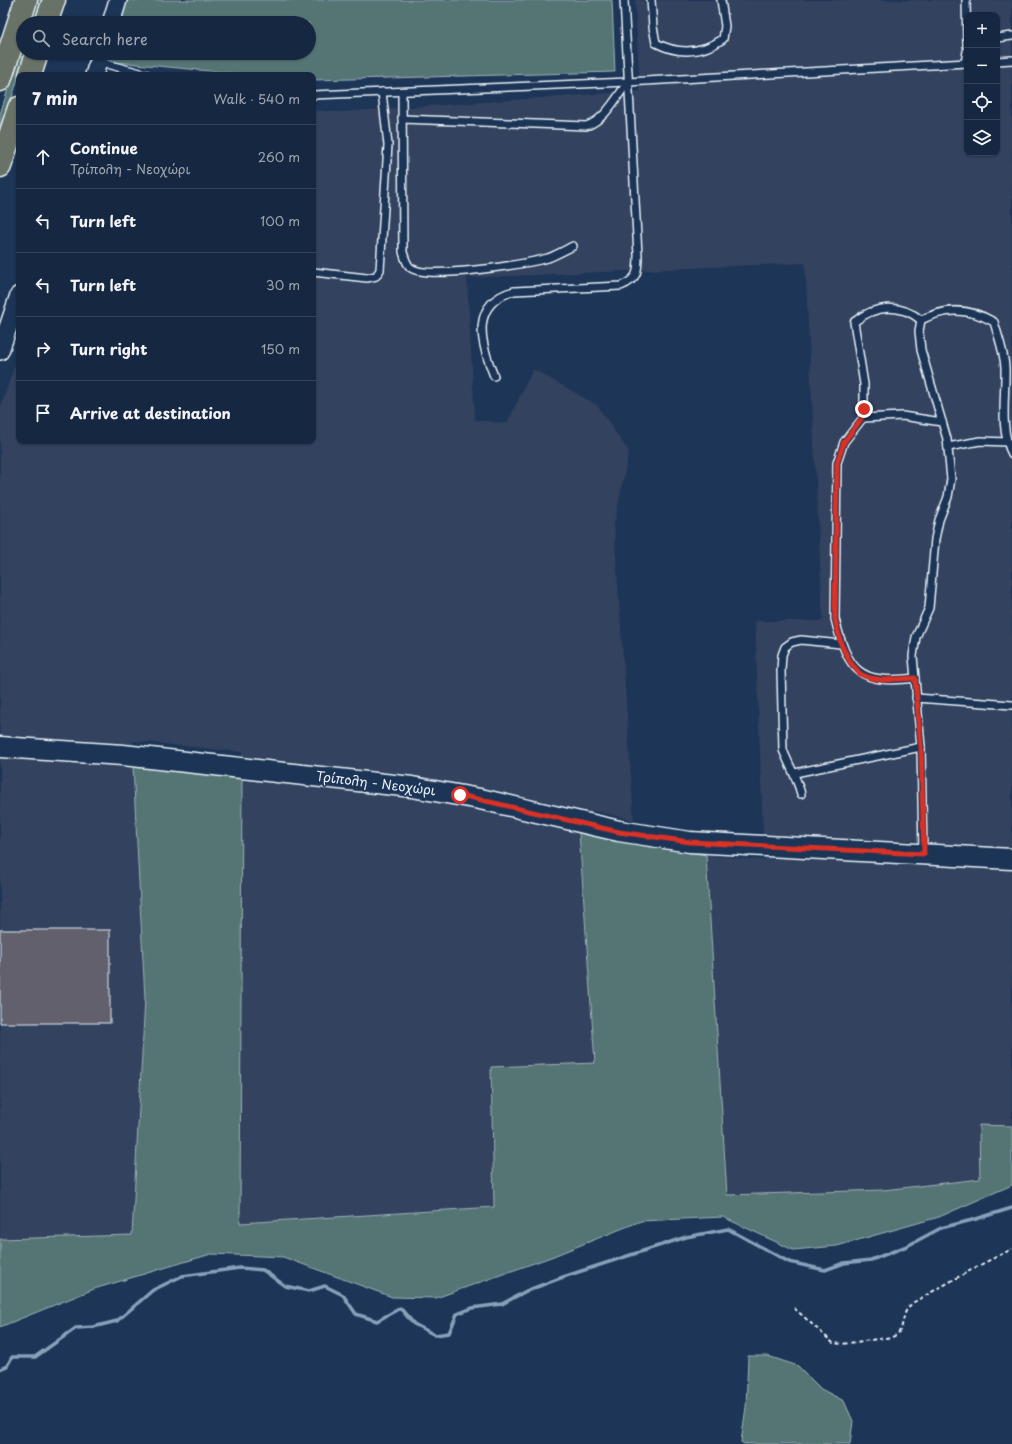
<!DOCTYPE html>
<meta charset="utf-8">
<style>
:root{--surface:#162841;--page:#1f3048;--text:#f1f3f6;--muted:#9ea6b1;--line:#35445a}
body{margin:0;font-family:"Playpen Sans",sans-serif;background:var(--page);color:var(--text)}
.controls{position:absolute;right:12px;top:12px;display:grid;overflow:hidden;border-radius:8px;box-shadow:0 1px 3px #0004}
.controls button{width:36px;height:36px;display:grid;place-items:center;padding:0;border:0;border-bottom:1px solid var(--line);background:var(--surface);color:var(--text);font:20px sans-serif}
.stop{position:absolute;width:12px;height:12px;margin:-9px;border:3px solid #d93025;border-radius:50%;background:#fff}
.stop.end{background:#d93025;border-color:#fff;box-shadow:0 1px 4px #0008}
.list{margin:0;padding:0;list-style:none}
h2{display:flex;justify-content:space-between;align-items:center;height:52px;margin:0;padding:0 16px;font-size:17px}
h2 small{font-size:13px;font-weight:400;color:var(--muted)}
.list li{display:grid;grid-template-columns:26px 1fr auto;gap:12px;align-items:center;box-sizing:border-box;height:64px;padding:0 16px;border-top:1px solid var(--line)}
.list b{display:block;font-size:15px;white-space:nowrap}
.list p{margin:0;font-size:13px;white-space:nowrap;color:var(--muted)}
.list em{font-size:13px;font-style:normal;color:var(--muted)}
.icon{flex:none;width:22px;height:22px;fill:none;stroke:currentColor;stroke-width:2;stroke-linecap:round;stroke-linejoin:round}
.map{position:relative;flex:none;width:1012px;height:1444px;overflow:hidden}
.search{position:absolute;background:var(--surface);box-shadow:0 1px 3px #0004;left:16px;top:16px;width:300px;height:44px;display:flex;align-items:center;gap:10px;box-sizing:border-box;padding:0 14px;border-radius:22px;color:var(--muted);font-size:15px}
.panel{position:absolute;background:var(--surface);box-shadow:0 1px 3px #0004;left:16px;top:72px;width:300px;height:372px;border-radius:8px}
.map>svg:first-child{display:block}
.built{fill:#32425e;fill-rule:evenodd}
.green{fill:#557575;stroke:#9eb3b6}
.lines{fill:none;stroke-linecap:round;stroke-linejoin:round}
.stream{stroke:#89a0ba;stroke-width:3.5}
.building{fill:#62606d;stroke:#e8f1f8}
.service-casing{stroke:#e8f1f8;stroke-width:10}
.tertiary-casing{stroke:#e8f1f8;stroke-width:20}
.secondary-casing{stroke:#e8f1f8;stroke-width:23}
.motorway-casing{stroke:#e8f1f8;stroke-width:25}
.path{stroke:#e8f1f8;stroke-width:2;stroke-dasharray:4 3;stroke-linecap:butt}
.service{stroke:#1d3557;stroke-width:7}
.tertiary{stroke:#1d3557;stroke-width:17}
.secondary{stroke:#1d3557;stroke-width:20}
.motorway{stroke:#697266;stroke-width:22}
.route{stroke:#d93025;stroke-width:5}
.labels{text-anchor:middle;stroke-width:3;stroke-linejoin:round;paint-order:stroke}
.street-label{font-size:13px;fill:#e8f1f8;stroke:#1d3557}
</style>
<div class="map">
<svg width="1012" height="1444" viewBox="0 0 1012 1444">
<rect width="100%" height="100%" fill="#1d3557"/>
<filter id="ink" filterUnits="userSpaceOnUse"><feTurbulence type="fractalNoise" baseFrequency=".025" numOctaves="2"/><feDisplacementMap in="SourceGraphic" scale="8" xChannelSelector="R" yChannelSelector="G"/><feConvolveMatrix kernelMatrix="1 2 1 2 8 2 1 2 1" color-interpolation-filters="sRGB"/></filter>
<g filter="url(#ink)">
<path class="built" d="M635 0H1012V1126L980 1125V1179L883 1190 727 1196 706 855 764 860 755 621H823L805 263 467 278 475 420 507 423 533 369 597 405 629 452 614 525 634 820 594 811 579 833 595 1064 491 1067 494 1207 240 1223 242 752 133 741 145 999 132 1235 0 1239V409L19 352V441H313V110L340 112 640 91ZM967 15H997V153H967Z"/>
<g class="green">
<polygon points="37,0 44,0 36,23 29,23"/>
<polygon points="124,0 612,0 615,72 313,80 313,75 252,75 105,61 108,53 309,53 309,23 117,23"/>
<polygon points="23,43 23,53 26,53 0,135 0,114"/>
<polygon points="133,766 242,776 240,1223 494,1207 491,1067 595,1063 579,832 706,855 727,1195 883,1190 980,1179 979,1125 1012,1126 1012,1185 939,1217 837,1246 793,1250 723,1217 641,1221 551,1257 436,1298 392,1297 283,1257 211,1254 94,1289 0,1327 0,1239 132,1235 145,999"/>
<polygon points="748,1356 768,1356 798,1366 821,1389 844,1401 853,1421 850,1444 744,1444 741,1442 746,1407"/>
</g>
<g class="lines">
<polyline class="stream" points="0,1369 7,1366 12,1357 35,1357 76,1328 93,1327 117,1321 153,1290 182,1276 240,1268 263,1270 285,1286 309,1291 325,1286 343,1295 356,1314 377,1321 400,1308 414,1324 435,1335 449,1333 457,1314 472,1308 502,1304 526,1291 563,1277 686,1237 728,1229 789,1262 825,1270 844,1263 871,1260 907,1246 941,1228 976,1219 1012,1208"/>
</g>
<rect class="building" x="0" y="930" width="110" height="93"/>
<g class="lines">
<defs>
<g id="service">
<path d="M651 0 653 27 656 43C679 55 702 53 723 39L725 26 721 0"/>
<polyline points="966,0 967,46"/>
<polyline points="997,38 1012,36"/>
<polyline points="997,61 1012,60"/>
<polyline points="99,62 148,75"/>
<polyline points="965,63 967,51"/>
<path d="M402 92 403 252C405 258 406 264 411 268 428 280 525 264 548 258 556 255 565 250 573 246"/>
<polyline points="313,95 628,82 967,63"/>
<path d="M402 119 586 126C605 120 616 98 628 82"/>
<polyline points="313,272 367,278 376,276 380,270 388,145 382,92"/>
<polyline points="921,320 919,331 921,350 947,439 951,479 948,497 939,520 935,539 929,608 916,637 913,656 921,747 923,854"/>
<path d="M921 320C946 307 970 308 994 322 998 336 1004 352 1005 367 1006 394 999 429 1012 454"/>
<path d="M494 376C480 342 470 303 514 291L621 286C638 279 638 272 638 255L624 0"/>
<polyline points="863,418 902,416 942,422"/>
<polyline points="948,447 980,441 1008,442"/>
<path d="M915 678C859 685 848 671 835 619L837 463 844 442 863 418 864 409V384L854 322C875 305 900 303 921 320"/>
<polyline points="916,698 1012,705"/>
<polyline points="795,773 921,747"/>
<path d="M801 794C797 778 789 765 783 750L781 670 782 655 785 647 792 642 801 640 841 644"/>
</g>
<g id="tertiary">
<polyline points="111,23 118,0"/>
<polyline points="94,75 101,53"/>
<polyline points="0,351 19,295"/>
</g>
<polyline id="secondary" points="0,747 123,755 412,787 480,799 619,831 690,842 1012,859"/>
<g id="motorway">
<polyline points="46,23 54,0"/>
<polyline points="30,75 37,53"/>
<polyline points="0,80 26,0"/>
<polyline points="0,166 19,108"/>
</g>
</defs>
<use href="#service" class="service-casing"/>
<use href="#tertiary" class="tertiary-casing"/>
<use href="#secondary" class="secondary-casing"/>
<use href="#motorway" class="motorway-casing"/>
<path class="path" d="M794 1308 833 1343 842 1344 892 1337C905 1332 901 1319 907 1309 908 1307 912 1304 914 1302L978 1266 1012 1249"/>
<use href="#service" class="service"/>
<use href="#tertiary" class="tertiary"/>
<use href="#secondary" class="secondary"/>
<use href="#motorway" class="motorway"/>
</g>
</g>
<g class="lines" filter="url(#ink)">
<polyline class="route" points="460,795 619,832 690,842 924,854 921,747 915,678 883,680 870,678 860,674 850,662 841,644 835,619 837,463 844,442 862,418 864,409"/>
</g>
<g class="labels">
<g class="street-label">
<text transform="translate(376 783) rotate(7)" y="5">Τρίπολη - Νεοχώρι</text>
</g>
</g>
</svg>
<div class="controls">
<button>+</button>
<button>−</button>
<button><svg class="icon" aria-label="locate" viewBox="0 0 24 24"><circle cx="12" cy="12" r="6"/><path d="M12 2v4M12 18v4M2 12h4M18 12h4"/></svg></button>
<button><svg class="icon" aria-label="layers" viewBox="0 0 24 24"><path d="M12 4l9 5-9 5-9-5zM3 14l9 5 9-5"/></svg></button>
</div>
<div class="stop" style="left:460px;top:795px"></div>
<div class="stop end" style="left:864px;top:409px"></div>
<div class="search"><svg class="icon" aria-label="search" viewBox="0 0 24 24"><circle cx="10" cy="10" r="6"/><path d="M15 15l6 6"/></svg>Search here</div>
<section class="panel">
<h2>7 min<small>Walk · 540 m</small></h2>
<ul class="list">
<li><svg class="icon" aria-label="ahead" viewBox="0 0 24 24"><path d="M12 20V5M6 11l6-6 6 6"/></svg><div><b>Continue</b><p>Τρίπολη - Νεοχώρι</p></div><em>260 m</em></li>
<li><svg class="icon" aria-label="left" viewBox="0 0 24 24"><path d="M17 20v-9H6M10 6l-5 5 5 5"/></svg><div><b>Turn left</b></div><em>100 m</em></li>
<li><svg class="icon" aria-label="left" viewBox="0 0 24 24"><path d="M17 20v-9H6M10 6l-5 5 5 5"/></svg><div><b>Turn left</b></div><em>30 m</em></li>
<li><svg class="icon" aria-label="right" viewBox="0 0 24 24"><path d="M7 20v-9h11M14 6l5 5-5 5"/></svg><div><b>Turn right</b></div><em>150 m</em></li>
<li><svg class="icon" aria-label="arrive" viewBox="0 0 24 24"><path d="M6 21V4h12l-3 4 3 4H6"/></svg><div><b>Arrive at destination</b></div></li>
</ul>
</section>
</div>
